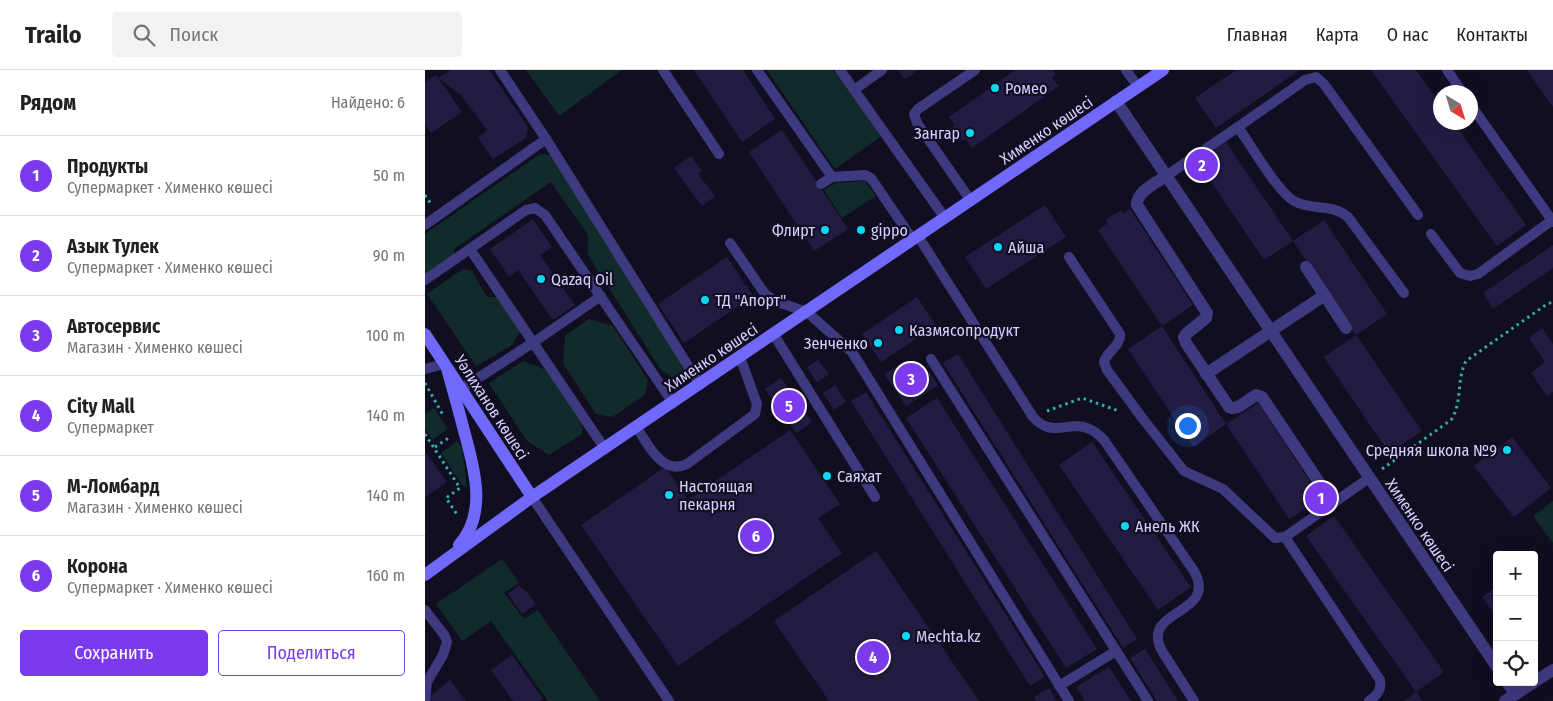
<!DOCTYPE html>
<html lang="ru">
<meta charset="utf-8">
<style>
:root{--surface:#fff;--page:#f2f2f2;--text:#202124;--muted:#757577;--line:#e0e0e0;--accent:#7c3aed}
body{margin:0;font-family:"Fira Sans Condensed",sans-serif;background:var(--page);color:var(--text)}
.controls{position:absolute;right:15px;bottom:15px;display:grid;overflow:hidden;border-radius:5px;box-shadow:0 5px 20px #0002}
.controls button{width:45px;height:45px;display:grid;place-items:center;padding:0;border:0;border-bottom:1px solid var(--line);background:var(--surface);color:var(--text);font:25px sans-serif}
.compass{position:absolute;left:1008px;top:15px;width:45px;height:45px;border-radius:50%;background:var(--surface);box-shadow:0 5px 20px #0002;rotate:142deg}
.you{position:absolute;left:762px;top:355px;width:18px;height:18px;margin:-12px;border:4px solid #fff;border-radius:50%;background:#1a73e8;box-shadow:0 0 0 8px #1a73e833}
.badge{display:grid;place-items:center;width:32px;height:32px;border-radius:50%;background:var(--accent);color:#fff;font-size:16px;font-weight:700}
.pin{position:absolute;translate:-50% -50%;border:2px solid #fff;box-shadow:0 1px 5px #0006}
.list{margin:0;padding:0;list-style:none}
h2{display:flex;justify-content:space-between;align-items:center;height:65px;margin:0;padding:0 20px;font-size:21px}
h2 small{font-size:16px;font-weight:400;color:var(--muted)}
.list li{display:grid;grid-template-columns:32px 1fr auto;gap:15px;align-items:center;box-sizing:border-box;height:80px;padding:0 20px;border-top:1px solid var(--line)}
.list b{display:block;font-size:19px;white-space:nowrap}
.list p{margin:0;font-size:16px;white-space:nowrap;color:var(--muted)}
.list em{font-size:16px;font-style:normal;color:var(--muted)}
.actions{display:flex;gap:10px;padding:15px 20px}
.actions a{flex:1;padding:11px 0;border:1px solid var(--accent);border-radius:5px;text-align:center;font-size:18px;color:var(--accent)}
.actions .main{background:var(--accent);color:#fff}
.icon{flex:none;width:28px;height:28px;fill:none;stroke:currentColor;stroke-width:2;stroke-linecap:round;stroke-linejoin:round}
.map{position:relative;flex:none;width:1128px;height:631px;overflow:hidden}
header{display:flex;align-items:center;gap:30px;box-sizing:border-box;height:70px;padding:0 25px;background:var(--surface);border-bottom:1px solid var(--line)}
header strong{font-size:24px}
nav{display:flex;gap:28px;margin-inline-start:auto;font-size:18px}
.search{width:350px;height:45px;background:var(--page);display:flex;align-items:center;gap:12px;box-sizing:border-box;padding:0 18px;border-radius:5px;color:var(--muted);font-size:19px}
main{display:flex}
aside{flex:1;background:var(--surface)}
.map>svg:first-child{display:block}
.green{fill:#112b2b}
.building{fill:#231b42}
.lines{fill:none;stroke-linecap:round;stroke-linejoin:round}
.path{stroke:#31b0ab;stroke-width:3;stroke-dasharray:2.5 4;stroke-linecap:butt}
.service{stroke:#3e3a7f;stroke-width:10}
.minor{stroke:#3e3a7f;stroke-width:12}
.secondary{stroke:#7069fb;stroke-width:12}
.poi-dot{fill:#06d7f3;stroke:#120e22;stroke-width:2}
.labels{text-anchor:middle;stroke-width:4.5;stroke-linejoin:round;paint-order:stroke}
.poi-label{font-size:16px;fill:#d6d0fe;stroke:#120e22;text-anchor:start}
.street-label{font-size:16px;fill:#d6d0fe;stroke:#120e22}
</style>
<header>
<strong>Trailo</strong>
<div class="search"><svg class="icon" aria-label="search" viewBox="0 0 24 24"><circle cx="10" cy="10" r="6"/><path d="M15 15l6 6"/></svg>Поиск</div>
<nav><a>Главная</a><a>Карта</a><a>О нас</a><a>Контакты</a></nav>
</header>
<main>
<aside>
<h2>Рядом<small>Найдено: 6</small></h2>
<ul class="list">
<li><span class="badge">1</span><div><b>Продукты</b><p>Супермаркет · Хименко көшесі</p></div><em>50 m</em></li>
<li><span class="badge">2</span><div><b>Азык Тулек</b><p>Супермаркет · Хименко көшесі</p></div><em>90 m</em></li>
<li><span class="badge">3</span><div><b>Автосервис</b><p>Магазин · Хименко көшесі</p></div><em>100 m</em></li>
<li><span class="badge">4</span><div><b>City Mall</b><p>Супермаркет</p></div><em>140 m</em></li>
<li><span class="badge">5</span><div><b>М-Ломбард</b><p>Магазин · Хименко көшесі</p></div><em>140 m</em></li>
<li><span class="badge">6</span><div><b>Корона</b><p>Супермаркет · Хименко көшесі</p></div><em>160 m</em></li>
</ul>
<div class="actions"><a class="main">Сохранить</a><a>Поделиться</a></div>
</aside>
<div class="map">
<svg width="1128" height="631" viewBox="0 0 1128 631">
<rect width="100%" height="100%" fill="#120e22"/>
<g class="green">
<polygon points="101,0 197,0 134,46"/>
<polygon points="342,0 408,0 456,66 410,99"/>
<polygon points="115,84 126,85 260,300 248,308 236,300 163,185 163,165 126,112 29,179 29,186 0,205 0,164"/>
<polygon points="440,111 451,126 417,148 399,120 411,113"/>
<polygon points="38,199 47,201 62,227 72,227 95,261 87,275 51,296 2,224"/>
<polygon points="164,249 188,256 223,310 220,325 187,347 171,344 138,293 140,266"/>
<polygon points="98,291 124,301 157,352 157,364 124,385 102,371 64,313"/>
<polygon points="9,338 23,359 7,370 0,359 0,344"/>
<polygon points="32,371 37,377 42,418 37,415 16,383"/>
<polygon points="1128,431 1128,473 1108,446"/>
<polygon points="77,489 94,513 79,523 99,549 113,540 175,631 123,631 66,551 37,571 11,534"/>
</g>
<g class="building">
<polygon points="26,0 64,0 103,57 101,68 68,89 53,68 62,60 36,25 13,8"/>
<polygon points="269,0 318,0 350,49 317,72"/>
<polygon points="473,0 493,0 480,9"/>
<polygon points="590,0 628,0 631,4 627,8 634,16 547,78 540,69 537,71 527,56 530,55 524,47"/>
<polygon points="811,0 875,0 791,58 770,28"/>
<polygon points="946,0 991,0 1016,35 1016,52 1028,52 1101,155 1072,176"/>
<polygon points="1102,0 1128,0 1128,37"/>
<polygon points="11,5 37,42 6,63 0,54 0,12"/>
<polygon points="357,60 423,159 389,181 324,82"/>
<polygon points="801,72 868,171 839,190 772,91"/>
<polygon points="266,86 277,101 273,104 290,126 277,136 249,98"/>
<polygon points="620,135 641,167 561,219 540,187"/>
<polygon points="705,139 768,235 737,256 673,160 683,153 681,150 696,140 698,144"/>
<polygon points="108,149 127,177 115,185 150,235 128,250 93,200 84,207 65,179"/>
<polygon points="899,150 962,244 931,265 868,171"/>
<polygon points="1128,175 1128,198 1068,239 1058,223"/>
<polygon points="302,187 328,226 259,273 233,234"/>
<polygon points="492,227 511,256 456,292 437,264"/>
<polygon points="737,256 801,354 768,377 703,279"/>
<polygon points="1117,258 1128,274 1128,322 1122,326 1106,303 1120,292 1104,268"/>
<polygon points="931,265 997,361 964,383 899,287"/>
<polygon points="533,284 712,569 698,578 518,293"/>
<polygon points="393,290 404,304 392,313 382,297"/>
<polygon points="481,290 488,301 495,296 500,303 504,301 513,315 481,336 459,304"/>
<polygon points="356,308 387,352 371,363 340,319"/>
<polygon points="410,315 421,332 409,340 398,323"/>
<polygon points="441,322 620,607 605,616 426,331"/>
<polygon points="512,328 672,579 641,598 481,348"/>
<polygon points="833,333 896,428 864,449 801,354"/>
<polygon points="365,360 415,434 393,448 417,483 253,596 156,455 240,397 263,430"/>
<polygon points="1087,367 1126,418 1089,447 1049,396"/>
<polygon points="667,372 766,517 733,540 634,395"/>
<polygon points="0,382 22,412 0,427"/>
<polygon points="909,446 1019,602 991,622 881,466"/>
<polygon points="451,481 554,631 404,631 349,551"/>
<polygon points="94,516 102,522 111,534 97,544 83,524"/>
<polygon points="1072,517 1072,548 1057,527"/>
<polygon points="720,579 753,631 732,631 705,588"/>
<polygon points="87,585 118,629 114,631 88,631 66,600"/>
<polygon points="684,597 706,631 660,631 651,617"/>
<polygon points="25,610 41,631 7,631 4,627"/>
<polygon points="624,618 632,631 611,631 609,627"/>
<polygon points="991,622 998,631 979,631"/>
</g>
<g class="lines">
<g class="path">
<polyline points="0,125 6,134"/>
<polyline points="0,313 18,345"/>
<polyline points="622,341 657,328 694,341"/>
<polyline points="0,364 35,418 21,428 33,446"/>
<polyline points="10,377 25,367"/>
<path d="M957 399 1026 350C1038 332 1031 310 1041 291L1122 234 1128 232"/>
</g>
<g class="service">
<polyline points="75,0 121,69"/>
<polyline points="238,0 294,84"/>
<polyline points="332,0 407,107 440,105 446,108 488,170"/>
<polyline points="415,0 520,148"/>
<polyline points="701,0 713,17"/>
<polyline points="1022,0 1037,22"/>
<polyline points="429,20 457,0"/>
<polyline points="1046,35 1128,152"/>
<polyline points="813,57 880,10 891,7 899,14 993,145"/>
<path d="M741 106 813 57C825 74 852 121 869 131 886 141 907 133 923 147L979 223"/>
<polyline points="396,114 407,107"/>
<polyline points="546,131 492,53 489,44 493,39 550,0"/>
<polyline points="0,155 121,69 275,315"/>
<polyline points="1006,164 1035,203 1045,206 1053,204 1126,151"/>
<path d="M493 166 608 347C632 374 650 339 679 370L769 501C794 546 714 538 737 581L769 631"/>
<polyline points="305,173 340,224 350,231 382,242 427,282 644,631"/>
<polyline points="45,179 180,379"/>
<path d="M644 187 695 264C696 276 682 281 679 292L682 300 718 349 759 401 798 419 850 468 860 467"/>
<polyline points="0,210 101,140 110,138 120,145 248,333"/>
<polyline points="349,265 450,427"/>
<polyline points="506,289 723,631"/>
<polyline points="0,299 19,294"/>
<polyline points="36,319 109,272 176,226"/>
<path d="M212 358C223 374 237 406 262 394L330 344 332 334 315 287"/>
<path d="M944 408 860 467 955 610C957 620 952 625 944 631"/>
<polyline points="107,427 244,631"/>
<polyline points="0,540 20,566 22,572 18,585 2,612 0,631"/>
<polyline points="634,616 691,581"/>
</g>
<g class="minor">
<polyline points="691,31 1072,597"/>
<path d="M741 106C731 113 711 122 712 135L782 243 781 248 761 264 759 267 761 273 804 337 807 338 813 337 831 325 837 327 908 433"/>
<polyline points="881,197 921,258"/>
<polyline points="781,304 900,225"/>
<polyline points="1082,612 1090,624"/>
<polyline points="1109,612 1128,600"/>
<polyline points="1080,631 1109,612"/>
</g>
<g class="secondary">
<polyline points="0,264 107,427"/>
<path d="M22 298C27 317 33 337 38 357 48 394 64 442 34 475"/>
<polyline points="0,505 107,427 738,0"/>
</g>
</g>
<g class="poi-dot">
<circle cx="570" cy="18" r="5"/>
<circle cx="545" cy="63" r="5"/>
<circle cx="400" cy="160" r="5"/>
<circle cx="436" cy="160" r="5"/>
<circle cx="573" cy="177" r="5"/>
<circle cx="116" cy="209" r="5"/>
<circle cx="280" cy="230" r="5"/>
<circle cx="474" cy="260" r="5"/>
<circle cx="453" cy="273" r="5"/>
<circle cx="1082" cy="380" r="5"/>
<circle cx="402" cy="406" r="5"/>
<circle cx="244" cy="425" r="5"/>
<circle cx="700" cy="456" r="5"/>
<circle cx="481" cy="566" r="5"/>
</g>
<g class="labels">
<g class="poi-label">
<text x="580" y="24">Ромео</text>
<text x="535" y="69" text-anchor="end">Зангар</text>
<text x="390" y="166" text-anchor="end">Флирт</text>
<text x="446" y="166">gippo</text>
<text x="583" y="183">Айша</text>
<text x="126" y="215">Qazaq Oil</text>
<text x="290" y="236">ТД "Апорт"</text>
<text x="484" y="266">Казмясопродукт</text>
<text x="443" y="279" text-anchor="end">Зенченко</text>
<text x="1072" y="386" text-anchor="end">Средняя школа №9</text>
<text x="412" y="412">Саяхат</text>
<text x="254" y="422">Настоящая<tspan x="254" dy="18">пекарня</tspan></text>
<text x="710" y="462">Анель ЖК</text>
<text x="491" y="572">Mechta.kz</text>
</g>
<g class="street-label">
<text transform="translate(621 60) rotate(-34)" y="6">Хименко көшесі</text>
<text transform="translate(286 287) rotate(-34)" y="6">Хименко көшесі</text>
<text transform="translate(67 337) rotate(57)" y="6">Уәлиханов көшесі</text>
<text transform="translate(995 455) rotate(56)" y="6">Хименко көшесі</text>
</g>
</g>
</svg>
<div class="controls">
<button>+</button>
<button>−</button>
<button><svg class="icon" aria-label="locate" viewBox="0 0 24 24"><circle cx="12" cy="12" r="6"/><path d="M12 2v4M12 18v4M2 12h4M18 12h4"/></svg></button>
</div>
<svg class="compass" viewBox="-18 -18 36 36"><path d="M0-13l5 13h-10z" fill="#e53935"/><path d="M0 13l5-13h-10z" fill="#757577"/></svg>
<div class="you"></div>
<div class="pin badge" style="left:896px;top:428px">1</div>
<div class="pin badge" style="left:777px;top:95px">2</div>
<div class="pin badge" style="left:486px;top:309px">3</div>
<div class="pin badge" style="left:448px;top:587px">4</div>
<div class="pin badge" style="left:364px;top:336px">5</div>
<div class="pin badge" style="left:331px;top:466px">6</div>
</div>
</main>
